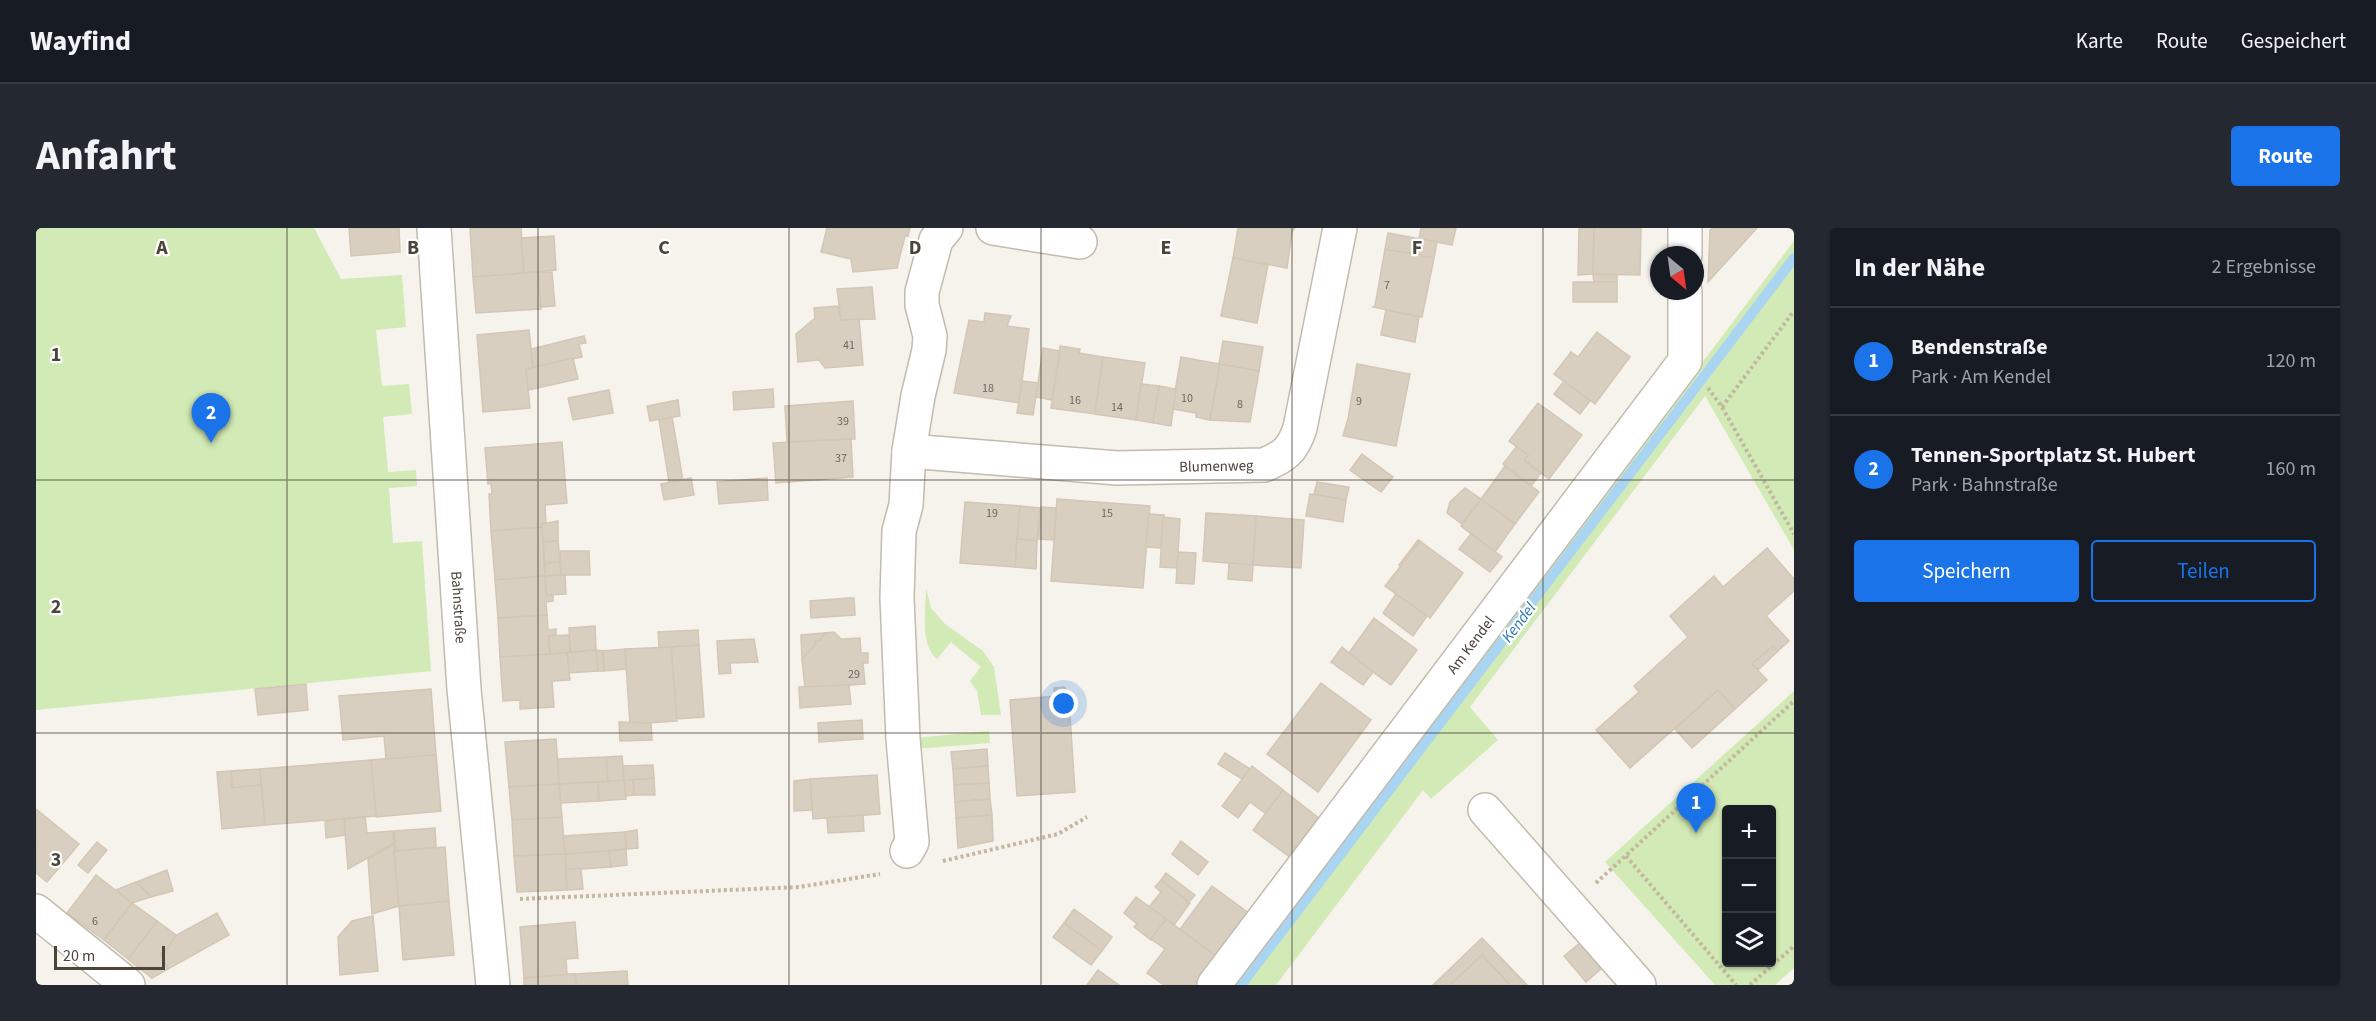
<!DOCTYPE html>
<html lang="de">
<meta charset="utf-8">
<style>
:root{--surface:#171b24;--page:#242831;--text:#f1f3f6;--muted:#9ea1a6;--line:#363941;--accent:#1a73e8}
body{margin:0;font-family:"Source Sans 3",sans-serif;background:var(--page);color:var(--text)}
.controls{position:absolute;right:18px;bottom:18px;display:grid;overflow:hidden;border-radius:6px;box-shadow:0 2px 4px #0004}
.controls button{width:54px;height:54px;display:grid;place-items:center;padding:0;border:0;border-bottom:2px solid var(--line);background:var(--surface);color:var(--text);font:30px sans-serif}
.compass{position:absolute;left:1614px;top:18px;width:54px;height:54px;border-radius:50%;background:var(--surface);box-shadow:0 2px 4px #0004;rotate:151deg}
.scale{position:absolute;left:18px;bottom:15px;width:111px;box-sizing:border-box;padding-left:6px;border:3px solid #4b4439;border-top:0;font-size:16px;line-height:21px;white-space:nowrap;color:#4b4439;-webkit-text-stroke:4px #fff;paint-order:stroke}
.you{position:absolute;left:1028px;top:476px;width:21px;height:21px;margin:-15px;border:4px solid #fff;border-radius:50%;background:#1a73e8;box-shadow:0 0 0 9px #1a73e833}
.badge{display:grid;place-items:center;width:39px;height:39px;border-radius:50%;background:var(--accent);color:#fff;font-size:20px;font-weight:700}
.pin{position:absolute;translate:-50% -50px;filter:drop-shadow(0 2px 3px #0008)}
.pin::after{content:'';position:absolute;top:32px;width:21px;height:18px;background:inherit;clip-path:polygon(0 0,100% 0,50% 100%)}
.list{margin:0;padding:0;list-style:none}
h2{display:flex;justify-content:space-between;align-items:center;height:78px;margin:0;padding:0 24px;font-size:26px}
h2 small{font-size:20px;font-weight:400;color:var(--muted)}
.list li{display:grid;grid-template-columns:39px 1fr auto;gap:18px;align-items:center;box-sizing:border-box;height:108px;padding:0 24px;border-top:2px solid var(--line)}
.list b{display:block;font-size:22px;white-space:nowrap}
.list p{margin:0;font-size:20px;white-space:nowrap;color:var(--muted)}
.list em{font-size:20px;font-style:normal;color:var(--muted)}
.actions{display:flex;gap:12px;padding:18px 24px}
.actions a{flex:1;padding:14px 0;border:2px solid var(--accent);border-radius:6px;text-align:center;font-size:21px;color:var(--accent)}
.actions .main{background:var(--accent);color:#fff}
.icon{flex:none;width:33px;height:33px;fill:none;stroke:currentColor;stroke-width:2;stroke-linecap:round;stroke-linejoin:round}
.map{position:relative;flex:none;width:1758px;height:757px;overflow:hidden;border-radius:6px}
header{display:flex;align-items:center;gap:36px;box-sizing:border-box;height:84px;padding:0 30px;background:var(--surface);border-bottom:2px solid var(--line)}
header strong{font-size:28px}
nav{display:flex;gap:33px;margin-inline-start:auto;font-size:21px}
.intro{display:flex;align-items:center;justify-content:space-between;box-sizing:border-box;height:144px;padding:0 36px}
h1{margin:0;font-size:42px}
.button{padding:15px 27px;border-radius:6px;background:var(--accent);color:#fff;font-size:21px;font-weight:700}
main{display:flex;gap:36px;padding:0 36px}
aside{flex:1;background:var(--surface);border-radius:6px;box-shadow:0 2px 4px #0004}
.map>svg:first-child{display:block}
.green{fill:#d2eab5;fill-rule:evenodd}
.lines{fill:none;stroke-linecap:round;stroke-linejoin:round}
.stream{stroke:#a9d4f2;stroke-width:10}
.building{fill:#d8cfc1;stroke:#d3c7b4;stroke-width:1.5}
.minor-casing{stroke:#c2bbae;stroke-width:36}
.path{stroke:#c4b79f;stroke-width:4;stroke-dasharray:3 3;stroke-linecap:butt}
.minor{stroke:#fff;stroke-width:33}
.grid{fill:none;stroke:#4b4439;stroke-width:1.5;stroke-opacity:0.55}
.labels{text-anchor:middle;stroke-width:4.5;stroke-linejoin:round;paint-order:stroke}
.number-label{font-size:12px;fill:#6e675b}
.street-label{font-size:15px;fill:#4b4439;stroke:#fff}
.water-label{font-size:16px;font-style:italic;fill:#2e7ab2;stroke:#fff}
.grid-label{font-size:20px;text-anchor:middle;font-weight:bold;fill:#4b4439;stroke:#fff;stroke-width:4.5;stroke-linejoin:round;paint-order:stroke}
</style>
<header>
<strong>Wayfind</strong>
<nav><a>Karte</a><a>Route</a><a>Gespeichert</a></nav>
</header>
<div class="intro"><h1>Anfahrt</h1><a class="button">Route</a></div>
<main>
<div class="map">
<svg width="1758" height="757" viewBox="0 0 1758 757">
<rect width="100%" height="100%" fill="#f6f3ec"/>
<g class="green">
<polygon points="0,0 278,0 305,51 366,47 370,99 340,102 346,158 373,156 376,186 347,189 352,244 380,242 381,258 353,260 357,315 386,313 395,443 0,482"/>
<polygon points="1758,13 1758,322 1669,168 1434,479 1462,512 1395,571 1387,562 1240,757 1197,757"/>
<path d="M890 360 895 380 909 396 947 423 958 439 965 487H945L941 463 934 453 945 439 915 414 901 431C883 416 890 381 890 360Z"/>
<path d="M1758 463V740L1739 757H1679L1569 634ZM1690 582H1736V734H1690Z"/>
<polygon points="953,503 954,515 879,521 878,510"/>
</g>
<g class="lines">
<polyline class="stream" points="1205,757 1758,30"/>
</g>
<g class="building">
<polygon points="313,0 363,0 364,24 315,28"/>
<polygon points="434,0 485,0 488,45 437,49"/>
<polygon points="791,0 874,0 872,8 869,8 861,40 817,44 815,31 785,24"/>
<polygon points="1202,0 1259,0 1256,4 1251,40 1197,30"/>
<polygon points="1385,0 1420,0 1416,17 1383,11"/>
<polygon points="1543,0 1558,0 1557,46 1542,47"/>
<polygon points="1558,0 1605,0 1604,47 1557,46"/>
<polygon points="1677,0 1721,0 1672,54 1674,2"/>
<polygon points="1352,5 1401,14 1398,30 1349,21"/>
<polygon points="518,8 520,42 488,45 485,10"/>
<polygon points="1349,21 1398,30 1386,89 1337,79 1339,78"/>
<polygon points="1197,30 1232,37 1221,95 1185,88"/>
<polygon points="502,44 516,44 519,78 505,79"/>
<polygon points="502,44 505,81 440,85 437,49"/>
<polygon points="1557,46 1581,47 1581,54 1558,55"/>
<rect x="1537" y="54" width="44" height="20"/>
<polygon points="836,59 839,91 805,92 801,61"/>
<polygon points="802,78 805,92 823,91 827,137 789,140 783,132 762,134 760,106 779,90 778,80"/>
<polygon points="1350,82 1383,89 1379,114 1345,107"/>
<polygon points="949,85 975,88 971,98 993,101 983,175 918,165 933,92 948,94"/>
<polygon points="493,102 497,139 490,141 494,180 447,184 441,107"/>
<polygon points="1561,104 1594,129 1559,176 1518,146 1535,124 1542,129"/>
<polygon points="548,108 550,115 543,116 546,129 497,139 495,121"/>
<polygon points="1187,113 1227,119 1223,143 1183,136"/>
<polygon points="1024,118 1044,121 1043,125 1067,129 1059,186 1015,180"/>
<polygon points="1007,120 1024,123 1016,172 1000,169"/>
<polygon points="1067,129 1109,135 1100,192 1059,186"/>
<polygon points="1145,129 1184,136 1174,192 1160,189 1160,185 1136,181"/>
<polygon points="537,130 542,151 492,162 490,141"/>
<polygon points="1184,136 1223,143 1214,194 1174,192"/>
<polygon points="1321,136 1374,146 1360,218 1307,208 1312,191"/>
<polygon points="986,153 1002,155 997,187 981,185"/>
<polygon points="1528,153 1554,173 1544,186 1518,166"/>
<polygon points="1105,156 1123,158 1117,195 1100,192"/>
<polygon points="1123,158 1140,161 1135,198 1117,195"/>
<polygon points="737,161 738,179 698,182 697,164"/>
<polygon points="573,162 577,185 537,192 532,170"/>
<polygon points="642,172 644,188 614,193 611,178"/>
<polygon points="817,173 819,211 751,214 749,178"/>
<polygon points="1502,175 1546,207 1513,251 1488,232 1492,227 1473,213"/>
<polygon points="636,189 647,252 633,254 623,192"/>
<polygon points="815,211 817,249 740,255 737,215"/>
<polygon points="526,214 531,275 509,277 510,296 506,296 506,299 455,303 453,266 456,266 455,255 452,256 449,220"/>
<polygon points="1481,218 1492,227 1488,232 1505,245 1495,258 1467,236"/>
<polygon points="1326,226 1357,249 1345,264 1314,242"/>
<polygon points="1469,238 1503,264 1479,296 1445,271"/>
<polygon points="655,250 658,267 628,272 625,256"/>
<polygon points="731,250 732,272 683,276 681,254"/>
<polygon points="1281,254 1313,259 1310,272 1278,266"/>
<polygon points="1429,260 1445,271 1426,296 1411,285 1414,274"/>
<polygon points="1274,266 1310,272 1307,294 1270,288"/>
<polygon points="1021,271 1114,278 1107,360 1015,353"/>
<polygon points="1445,271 1479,296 1459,324 1425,298"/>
<polygon points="929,274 984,278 979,339 924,335"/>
<polygon points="984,278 1004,280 1001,313 981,311"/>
<polygon points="1005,279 1020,280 1018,312 1002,311"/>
<polygon points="1170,285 1220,288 1217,337 1167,333"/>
<polygon points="1113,286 1128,287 1125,320 1110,319"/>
<polygon points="1220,288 1268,292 1265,340 1217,337"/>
<polygon points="1127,289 1144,291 1141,340 1124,339"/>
<polygon points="522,293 522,313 507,314 506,296"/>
<polygon points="506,299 509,348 459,352 455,303"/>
<polygon points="1435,306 1466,329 1454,344 1423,321"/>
<polygon points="981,311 1001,313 1000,341 979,339"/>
<polygon points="1382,312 1384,313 1366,339 1363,337"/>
<polygon points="522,313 524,334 509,335 507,314"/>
<polygon points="1384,313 1427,345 1394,390 1349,358"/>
<polygon points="1731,320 1758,351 1758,363 1730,388 1753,413 1742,423 1737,418 1716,436 1731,452 1699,481 1682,462 1594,540 1560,502 1603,464 1598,458 1652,409 1634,388 1678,348 1687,359"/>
<polygon points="524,323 553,323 554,347 525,347"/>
<polygon points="1142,324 1160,325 1158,356 1140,355"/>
<polygon points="524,334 525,347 509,348 509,335"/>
<polygon points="1193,335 1217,337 1216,353 1192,351"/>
<polygon points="525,347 529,347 530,366 510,367 509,348"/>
<polygon points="509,348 510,367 517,367 517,373 510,374 511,387 462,390 459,352"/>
<polygon points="1360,366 1391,388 1377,408 1347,385"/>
<polygon points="812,370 818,370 819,387 775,390 774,373"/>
<polygon points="511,387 512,402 520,401 520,407 513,408 514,426 464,429 462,390"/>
<polygon points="1338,390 1381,422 1355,457 1312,426"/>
<polygon points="559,398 560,422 534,424 533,400"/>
<polygon points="662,402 663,417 623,420 622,404"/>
<polygon points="798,404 805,411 824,410 825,425 832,425 832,435 827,435 829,456 769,460 766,431 780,416 778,414 780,412 783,413 789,405"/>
<polygon points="789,405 783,413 780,412 778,414 780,416 766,431 765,407"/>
<polygon points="533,407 534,424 514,426 513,408"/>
<polygon points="718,411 722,434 694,435 695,445 683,446 681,413"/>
<polygon points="663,417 668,489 640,491 635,419"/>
<polygon points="1737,418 1742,423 1722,442 1716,436"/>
<polygon points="635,419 641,493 594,496 589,421"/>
<polygon points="1306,419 1337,444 1327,457 1295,434"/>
<polygon points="589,421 590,441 568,443 567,423"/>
<polygon points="560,422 567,423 568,443 562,443"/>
<polygon points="560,422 562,443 532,445 531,425"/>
<polygon points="531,425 534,452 516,453 518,479 484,481 484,472 467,473 464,429"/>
<polygon points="1285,455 1335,492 1282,564 1231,526"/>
<polygon points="270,456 272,482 222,487 219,461"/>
<polygon points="813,457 815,476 764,480 763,459"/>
<polygon points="1028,459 1032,463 1034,487 1021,488 1018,460"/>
<polygon points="395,461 400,527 350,531 348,508 307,512 303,468"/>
<polygon points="1682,462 1699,481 1656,520 1639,501"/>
<polygon points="1019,468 1021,488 1034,487 1039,564 981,568 974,472"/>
<polygon points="826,492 827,511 783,514 782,495"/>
<polygon points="583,494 615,495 616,512 584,513"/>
<polygon points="520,511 523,556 473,560 469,514"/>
<polygon points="951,521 952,538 917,541 915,524"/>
<polygon points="1189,525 1214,541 1206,551 1182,536"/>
<polygon points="400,527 405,583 340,589 335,532"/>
<polygon points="586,528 588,552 572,553 570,529"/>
<polygon points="570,529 572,553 523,556 522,531"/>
<polygon points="335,532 340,588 229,597 224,541"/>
<polygon points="617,537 618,550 588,552 587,538"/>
<polygon points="952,538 953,555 918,557 917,541"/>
<polygon points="1216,538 1247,562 1229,585 1214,574 1202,590 1186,578"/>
<polygon points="224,541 225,557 196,560 195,543"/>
<polygon points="195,543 196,560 225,557 229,597 186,601 181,544"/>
<polygon points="841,547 844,586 777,591 774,551"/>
<polygon points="618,550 619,567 598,567 597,552"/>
<polygon points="774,551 776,582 758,583 758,553"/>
<polygon points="588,552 597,552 598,567 590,568"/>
<polygon points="588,552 590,571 563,573 562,554"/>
<polygon points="562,554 563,573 525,575 523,556"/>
<polygon points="953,555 954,571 919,574 918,557"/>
<polygon points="523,556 526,589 476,592 473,559"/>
<polygon points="1247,562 1284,591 1255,630 1217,602"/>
<polygon points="954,571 956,587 920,590 919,574"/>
<polygon points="0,581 43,616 11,654 0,645"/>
<polygon points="827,587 828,603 792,605 791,590"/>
<polygon points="956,587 957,613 922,620 920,590"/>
<polygon points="329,589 331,605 357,603 358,615 312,641 308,591"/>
<polygon points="526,589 529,626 478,628 476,592"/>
<polygon points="308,591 309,607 290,610 289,593"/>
<polygon points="399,600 400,619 360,623 358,603"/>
<polygon points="601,602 602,620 590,621 589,604"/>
<polygon points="589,604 590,621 529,626 527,608"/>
<polygon points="1145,613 1172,634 1162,647 1136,626"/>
<polygon points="61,614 71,622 52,645 42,637"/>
<polygon points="358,616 363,678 336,686 332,631"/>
<polygon points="409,619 413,673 363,678 358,623"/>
<polygon points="590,621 591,637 575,639 573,623"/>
<polygon points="573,623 575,639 530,642 529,626"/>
<polygon points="529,626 531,662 481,664 478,628"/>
<polygon points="545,640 547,661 531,662 530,642"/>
<polygon points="131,642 137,663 115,669 100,654"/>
<polygon points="1130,645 1159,667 1153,674 1125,652"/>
<polygon points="60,647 96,675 68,712 31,685"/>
<polygon points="1125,652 1154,675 1138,697 1113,679 1125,664 1119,659"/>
<polygon points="100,654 115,669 96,675 80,662"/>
<polygon points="1176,658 1214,686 1181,729 1144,701"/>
<polygon points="1100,669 1130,691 1115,712 1098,699 1101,696 1088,685"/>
<polygon points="413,673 418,727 367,732 363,678"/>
<polygon points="96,675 121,693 92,731 68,712"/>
<polygon points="1038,681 1076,709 1066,723 1028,695"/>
<polygon points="181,685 193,707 132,741 124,726 132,720 137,709"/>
<polygon points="337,688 342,743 304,747 302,709 316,693"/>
<polygon points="1130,691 1181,729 1161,757 1128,757 1111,745 1129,721 1115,711"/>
<polygon points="121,693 140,707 132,720 124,726 132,741 116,750 92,731"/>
<polygon points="539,694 542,730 530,731 531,746 539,746 488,750 484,699"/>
<polygon points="1028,695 1066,723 1055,737 1017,709"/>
<polygon points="1551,709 1572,735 1550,754 1528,728"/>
<polygon points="1446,710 1491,757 1474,757 1446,727 1414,757 1397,757"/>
<polygon points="1446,727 1474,757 1414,757"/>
<polygon points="1062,742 1083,757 1051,757"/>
<polygon points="591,743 592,757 540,757 539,746"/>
<polygon points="539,746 540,757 488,757 488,750"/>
</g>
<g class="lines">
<defs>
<g id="minor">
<path id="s1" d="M398 0 428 461 457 757"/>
<polyline points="957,0 1044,14"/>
<polyline points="1649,27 1649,0"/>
<path id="s2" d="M873 223 1081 240 1228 237C1248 229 1257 222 1264 200L1304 0"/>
<polyline points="1449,582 1603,757"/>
<polyline points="871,623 876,614 867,511 861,370 863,303 870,277 873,223 882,168 893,122 894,108 886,77 886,64 900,12 910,0"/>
<polyline points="0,683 92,757"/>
<path id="s3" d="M1178 757 1649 133V63"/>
</g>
</defs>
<use href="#minor" class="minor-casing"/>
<g class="path">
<polyline points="1672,160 1686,179 1758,306"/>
<polyline points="1686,179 1758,83"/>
<polyline points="1590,628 1700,757"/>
<polyline points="907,633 1022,606 1051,589"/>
<polyline points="1560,655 1758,473"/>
<polyline points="484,671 763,659 844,646"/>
<polyline points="1714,757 1758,718"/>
</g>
<use href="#minor" class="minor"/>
</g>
<path class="grid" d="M251 0V757M502 0V757M753 0V757M1005 0V757M1256 0V757M1507 0V757M0 252H1758M0 505H1758"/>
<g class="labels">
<g class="number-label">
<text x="1351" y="61">7</text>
<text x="813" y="121">41</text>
<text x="952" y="164">18</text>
<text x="1151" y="174">10</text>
<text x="1039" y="176">16</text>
<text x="1323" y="177">9</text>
<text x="1204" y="180">8</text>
<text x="1081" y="183">14</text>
<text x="807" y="197">39</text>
<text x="805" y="234">37</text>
<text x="956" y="289">19</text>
<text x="1071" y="289">15</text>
<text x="818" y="450">29</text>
<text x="59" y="697">6</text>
</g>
<g class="street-label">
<text dy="5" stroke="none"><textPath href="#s2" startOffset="308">Blumenweg</textPath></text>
<text dy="5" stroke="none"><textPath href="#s1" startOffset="380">Bahnstraße</textPath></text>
<text dy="5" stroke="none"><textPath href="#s3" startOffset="426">Am Kendel</textPath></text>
</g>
<g class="water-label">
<text transform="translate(1482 394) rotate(-53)" y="6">Kendel</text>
</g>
</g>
<g class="grid-label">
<text x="126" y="26">A</text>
<text x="377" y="26">B</text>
<text x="628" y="26">C</text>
<text x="879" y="26">D</text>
<text x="1130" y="26">E</text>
<text x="1381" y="26">F</text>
<text x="20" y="133">1</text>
<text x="20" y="385">2</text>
<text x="20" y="638">3</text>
</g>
</svg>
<div class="controls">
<button>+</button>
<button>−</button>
<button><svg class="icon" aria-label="layers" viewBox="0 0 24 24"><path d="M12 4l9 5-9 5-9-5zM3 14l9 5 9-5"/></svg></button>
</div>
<svg class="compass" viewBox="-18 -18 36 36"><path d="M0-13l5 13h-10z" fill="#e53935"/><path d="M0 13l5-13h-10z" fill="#9ea1a6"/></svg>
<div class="scale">20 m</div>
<div class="you"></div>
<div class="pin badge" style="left:1660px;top:605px">1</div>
<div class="pin badge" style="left:175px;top:215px">2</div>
</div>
<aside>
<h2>In der Nähe<small>2 Ergebnisse</small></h2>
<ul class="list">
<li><span class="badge">1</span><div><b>Bendenstraße</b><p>Park · Am Kendel</p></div><em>120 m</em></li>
<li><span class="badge">2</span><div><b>Tennen-Sportplatz St. Hubert</b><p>Park · Bahnstraße</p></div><em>160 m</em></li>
</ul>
<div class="actions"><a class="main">Speichern</a><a>Teilen</a></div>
</aside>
</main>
